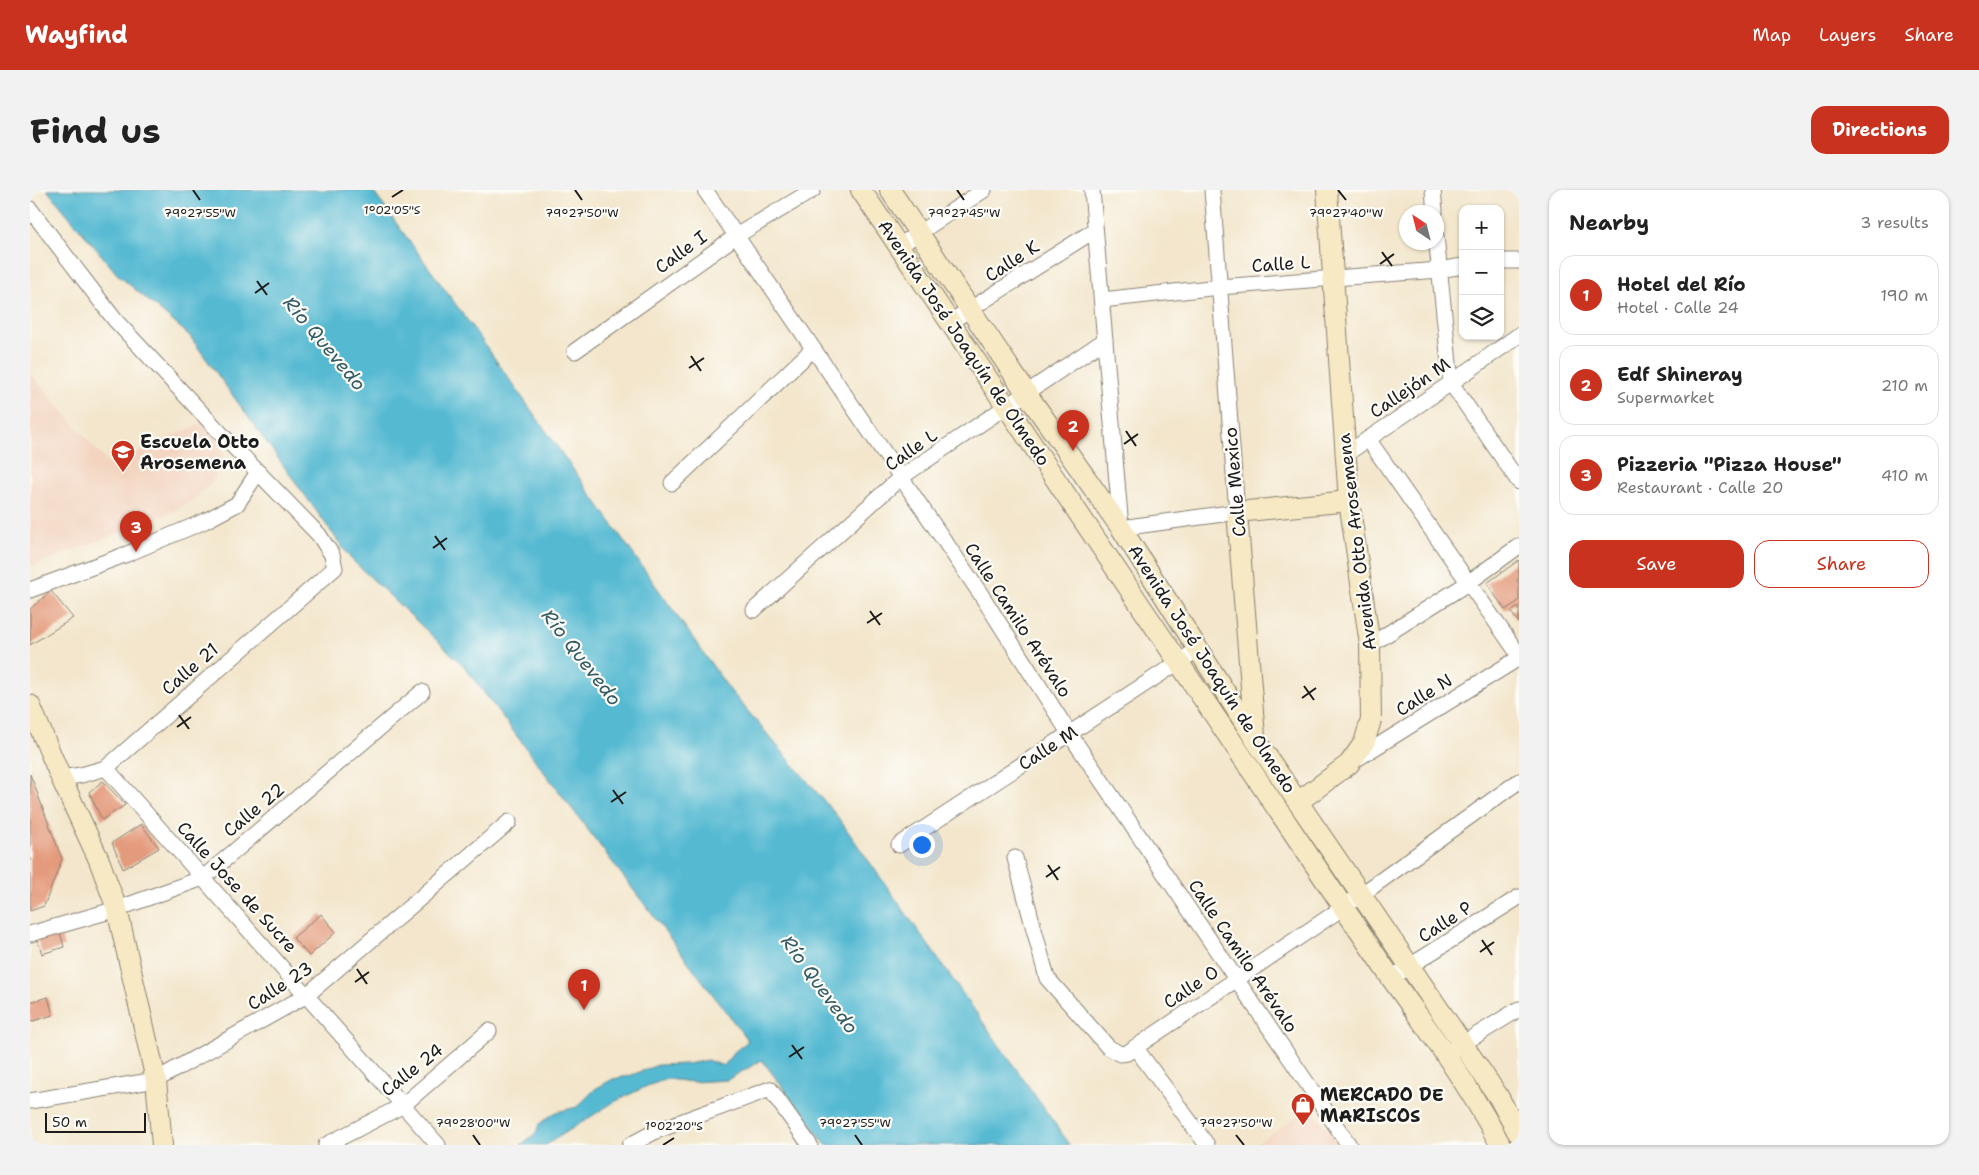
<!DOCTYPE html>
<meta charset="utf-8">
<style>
:root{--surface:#fff;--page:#f2f2f2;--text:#222;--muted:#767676;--line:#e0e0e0;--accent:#c8321e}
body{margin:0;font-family:"Shantell Sans",sans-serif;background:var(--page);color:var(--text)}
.controls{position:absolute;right:15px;top:15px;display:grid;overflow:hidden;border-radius:10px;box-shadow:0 1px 4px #0004}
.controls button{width:45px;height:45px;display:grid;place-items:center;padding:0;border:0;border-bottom:1px solid var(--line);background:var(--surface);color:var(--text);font:25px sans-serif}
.compass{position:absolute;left:1369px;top:15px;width:45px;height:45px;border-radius:50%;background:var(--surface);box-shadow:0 1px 4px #0004;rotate:325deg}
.scale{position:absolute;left:15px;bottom:12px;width:101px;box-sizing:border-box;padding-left:5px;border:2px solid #1c1c1c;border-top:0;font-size:14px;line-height:18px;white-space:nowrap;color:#1c1c1c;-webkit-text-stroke:4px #fdfcf7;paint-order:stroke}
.you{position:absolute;left:891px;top:654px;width:18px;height:18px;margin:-12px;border:4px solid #fff;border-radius:50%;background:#1a73e8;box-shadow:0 0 0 8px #1a73e833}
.badge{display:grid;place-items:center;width:32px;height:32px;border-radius:50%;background:var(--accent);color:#fff;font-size:16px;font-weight:700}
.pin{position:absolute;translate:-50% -41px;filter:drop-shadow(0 1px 2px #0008)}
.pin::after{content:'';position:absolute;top:26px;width:18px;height:15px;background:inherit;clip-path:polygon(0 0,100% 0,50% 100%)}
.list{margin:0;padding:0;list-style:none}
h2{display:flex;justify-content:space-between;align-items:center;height:65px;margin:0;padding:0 20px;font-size:21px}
h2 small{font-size:16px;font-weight:400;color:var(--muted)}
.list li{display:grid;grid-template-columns:32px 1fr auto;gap:15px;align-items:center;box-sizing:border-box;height:80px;margin:0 10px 10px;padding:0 10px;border:1px solid var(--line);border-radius:15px}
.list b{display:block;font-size:19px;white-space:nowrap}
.list p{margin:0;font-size:16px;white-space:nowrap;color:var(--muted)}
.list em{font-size:16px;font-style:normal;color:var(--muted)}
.actions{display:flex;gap:10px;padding:15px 20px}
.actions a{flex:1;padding:11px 0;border:1px solid var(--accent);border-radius:15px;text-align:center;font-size:18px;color:var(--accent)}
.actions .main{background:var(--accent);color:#fff}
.icon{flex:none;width:28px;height:28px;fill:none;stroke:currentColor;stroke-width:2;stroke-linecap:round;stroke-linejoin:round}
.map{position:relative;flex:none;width:1489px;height:955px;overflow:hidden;border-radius:15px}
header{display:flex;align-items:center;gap:30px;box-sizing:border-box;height:70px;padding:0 25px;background:var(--accent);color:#fff}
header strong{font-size:24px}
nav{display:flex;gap:28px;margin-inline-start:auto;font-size:18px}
.intro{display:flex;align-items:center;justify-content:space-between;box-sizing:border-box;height:120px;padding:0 30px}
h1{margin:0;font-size:35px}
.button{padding:12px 22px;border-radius:15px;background:var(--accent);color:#fff;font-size:18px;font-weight:700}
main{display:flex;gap:30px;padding:0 30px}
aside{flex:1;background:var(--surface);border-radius:15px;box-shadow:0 1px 4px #0004}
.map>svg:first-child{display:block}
.built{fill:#f3d4bf}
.water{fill:#54b9d2;stroke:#386a77}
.building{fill:#e49a7c}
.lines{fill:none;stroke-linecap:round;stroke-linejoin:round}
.minor-casing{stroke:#888174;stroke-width:17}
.secondary-casing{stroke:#888174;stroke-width:22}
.minor{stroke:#fff;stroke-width:15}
.secondary{stroke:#f7e9c3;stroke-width:20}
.ticks{fill:none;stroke:#1c1c1c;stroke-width:2}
.labels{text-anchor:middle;stroke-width:4.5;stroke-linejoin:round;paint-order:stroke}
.street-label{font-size:18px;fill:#1c1c1c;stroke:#fdfcf7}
.poi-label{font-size:18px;font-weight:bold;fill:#1c1c1c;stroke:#fdfcf7;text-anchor:start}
.water-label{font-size:19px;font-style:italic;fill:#325b65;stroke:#fdfcf7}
.ticks-label{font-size:12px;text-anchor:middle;fill:#1c1c1c;stroke:#fdfcf7;stroke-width:4.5;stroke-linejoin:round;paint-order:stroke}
</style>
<header>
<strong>Wayfind</strong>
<nav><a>Map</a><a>Layers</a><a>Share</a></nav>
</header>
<div class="intro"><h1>Find us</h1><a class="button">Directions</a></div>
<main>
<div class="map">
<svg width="1489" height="955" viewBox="0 0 1489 955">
<rect width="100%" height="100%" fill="#fdfcf7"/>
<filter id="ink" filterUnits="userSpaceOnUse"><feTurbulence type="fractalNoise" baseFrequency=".02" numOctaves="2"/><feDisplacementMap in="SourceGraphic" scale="10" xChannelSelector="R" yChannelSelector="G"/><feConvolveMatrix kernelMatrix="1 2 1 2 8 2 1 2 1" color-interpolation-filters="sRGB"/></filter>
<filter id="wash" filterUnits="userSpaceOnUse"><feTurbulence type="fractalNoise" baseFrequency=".0096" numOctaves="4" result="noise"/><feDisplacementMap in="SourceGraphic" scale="20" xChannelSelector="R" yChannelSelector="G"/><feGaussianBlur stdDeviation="1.12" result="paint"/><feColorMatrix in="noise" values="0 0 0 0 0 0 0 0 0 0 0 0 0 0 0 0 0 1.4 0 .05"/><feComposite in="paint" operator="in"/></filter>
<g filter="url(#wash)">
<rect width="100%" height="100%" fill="#f3e6cc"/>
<g class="built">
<polygon points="0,183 81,277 120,256 172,233 191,248 194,261 192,273 184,289 168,306 145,321 0,377"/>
<polygon points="1281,917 1308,955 1224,955"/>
</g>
<polygon class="water" points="17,0 342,0 443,138 699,499 807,626 1040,955 796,955 732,870 697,890 663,892 637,889 617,896 584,912 516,955 491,955 506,943 509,934 526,922 547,917 565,899 583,889 599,886 628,875 657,874 677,870 694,876 703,863 718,851 433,475 321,369 159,145 88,85"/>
<g id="blocks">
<g class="building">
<polygon points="1489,370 1489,389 1487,390 1489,394 1489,411 1475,420 1457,393"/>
<polygon points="21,401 43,428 0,455 0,419"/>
<polygon points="1489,416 1489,433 1481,422"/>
<polygon points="0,584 32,669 14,716 0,721"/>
<polygon points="73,591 95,615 72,630 59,602"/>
<polygon points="111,634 129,658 93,679 82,653"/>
<polygon points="291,724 306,742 279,766 263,748"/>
<polygon points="30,742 34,757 12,764 7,749"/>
<polygon points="18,807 23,825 0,832 0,812"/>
</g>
</g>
</g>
<g filter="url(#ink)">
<use href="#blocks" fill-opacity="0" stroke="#888174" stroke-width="1"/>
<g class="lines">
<defs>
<g id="minor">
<polyline points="675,0 950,403 1039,543 1319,955"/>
<polyline points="1062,0 1091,338 1207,322 1182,0"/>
<polyline points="1403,0 1405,22"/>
<polyline points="0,19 85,130 197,250 289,345 302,365 305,378 76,578 51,585 31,588"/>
<polyline points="1406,46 1421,193 1489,292"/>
<polyline points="869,56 954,0"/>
<polyline points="1470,71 1489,71"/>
<polyline points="1072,110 1189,97 1409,80 1433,76"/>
<polyline points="920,132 1065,40"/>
<polyline points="545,161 706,46 783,0"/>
<polyline points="1338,249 1489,465"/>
<polyline points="1316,264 1421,193 1489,145"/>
<polyline points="642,293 783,159"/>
<polyline points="0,400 97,364 175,331 207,314 228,282"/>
<polyline points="724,420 870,288 1075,150"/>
<polyline points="1340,455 1438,393 1489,356"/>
<polyline points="1325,570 1489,468"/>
<polyline points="76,578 408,955"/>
<polyline points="869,655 1167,460"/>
<polyline points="985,668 1017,788 1078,857 1090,864 1097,863 1314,717 1489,591"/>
<polyline points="0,744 87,719 173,688 392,502"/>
<polyline points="1361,788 1489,707"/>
<polyline points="1105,857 1177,955"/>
<polyline points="1424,859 1489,819"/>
<polyline points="0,911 126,890 277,805 479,632"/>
<polyline points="296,955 372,916 459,841"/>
<polyline points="600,955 626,941 740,899 780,955"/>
</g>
<g id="secondary">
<path d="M831 0 1361 788C1400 842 1439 895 1470 954"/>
<polyline points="860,0 997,204 1091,338 1225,549 1468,906 1488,943"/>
<polyline points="0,515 31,588 69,670 87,719 126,890 132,955"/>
<polyline points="1225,547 1207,322 1319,311"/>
<polyline points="1268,612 1319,574 1334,553 1341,530 1340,455 1319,311 1297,0"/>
</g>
</defs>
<use href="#minor" class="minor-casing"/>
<use href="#secondary" class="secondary-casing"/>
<use href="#minor" class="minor"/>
<use href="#secondary" class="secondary"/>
</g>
</g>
<path class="ticks" d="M163 0 170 10M545 0 552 10M927 0 934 10M1308 0 1316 10M362 7 373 0M1352 62 1362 76M1350 74 1364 64M227 91 237 105M225 103 239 93M661 166 671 181M659 178 674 168M1096 241 1106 256M1094 254 1108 244M405 346 415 360M403 358 417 348M840 421 850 435M837 433 852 423M1274 496 1284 510M1272 508 1286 498M149 525 159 539M147 537 161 527M583 600 593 614M581 612 596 602M1018 675 1028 690M1016 687 1030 677M1452 750 1462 765M1450 762 1464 752M327 779 337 794M325 792 339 782M762 855 772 869M759 867 774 857M443 945 450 955M825 945 832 955M1206 945 1214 955M633 955 644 948"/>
<defs>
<symbol id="school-pin" viewBox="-11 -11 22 30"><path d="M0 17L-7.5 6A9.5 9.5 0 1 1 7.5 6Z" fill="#c8321e" stroke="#fdfcf7"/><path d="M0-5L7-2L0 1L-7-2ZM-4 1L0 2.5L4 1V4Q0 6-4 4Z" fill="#fff"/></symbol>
<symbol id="shop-pin" viewBox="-11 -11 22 30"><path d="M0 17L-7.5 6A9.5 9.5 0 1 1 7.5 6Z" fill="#c8321e" stroke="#fdfcf7"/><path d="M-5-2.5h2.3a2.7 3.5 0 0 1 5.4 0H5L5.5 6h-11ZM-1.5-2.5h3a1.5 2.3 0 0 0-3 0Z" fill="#fff"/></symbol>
</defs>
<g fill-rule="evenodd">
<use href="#school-pin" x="79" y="248" width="28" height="38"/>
<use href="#shop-pin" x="1259" y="901" width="28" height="38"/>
</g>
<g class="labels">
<g class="street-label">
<text transform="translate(651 62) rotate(-36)" y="6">Calle I</text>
<text transform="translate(982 71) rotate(-33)" y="6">Calle K</text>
<text transform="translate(1251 74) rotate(-4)" y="6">Calle L</text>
<text transform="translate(934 153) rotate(56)" y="6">Avenida José Joaquín de Olmedo</text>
<text transform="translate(1380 198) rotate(-34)" y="6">Callejón M</text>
<text transform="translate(881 260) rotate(-35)" y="6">Calle L</text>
<text transform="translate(1205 292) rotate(-95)" y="6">Calle Mexico</text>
<text transform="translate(1327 352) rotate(-97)" y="6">Avenida Otto Arosemena</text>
<text transform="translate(988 430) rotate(57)" y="6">Calle Camilo Arévalo</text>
<text transform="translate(160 479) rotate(-41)" y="6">Calle 21</text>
<text transform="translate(1182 479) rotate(57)" y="6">Avenida José Joaquín de Olmedo</text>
<text transform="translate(1394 505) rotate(-32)" y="6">Calle N</text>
<text transform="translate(1018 558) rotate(-33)" y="6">Calle M</text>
<text transform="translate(224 620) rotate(-40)" y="6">Calle 22</text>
<text transform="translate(207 697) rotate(48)" y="6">Calle Jose de Sucre</text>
<text transform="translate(1415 732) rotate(-33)" y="6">Calle P</text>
<text transform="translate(1213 766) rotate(56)" y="6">Calle Camilo Arévalo</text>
<text transform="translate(250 796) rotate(-33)" y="6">Calle 23</text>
<text transform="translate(1161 797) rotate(-34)" y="6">Calle O</text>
<text transform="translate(382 880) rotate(-38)" y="6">Calle 24</text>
</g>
<g class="poi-label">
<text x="110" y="258">Escuela Otto<tspan x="110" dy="21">Arosemena</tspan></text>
<text x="1290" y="911">MERCADO DE<tspan x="1290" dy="21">MARISCOS</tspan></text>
</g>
<g class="water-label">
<text transform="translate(295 153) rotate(50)" y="7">Río Quevedo</text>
<text transform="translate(552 467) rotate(52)" y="7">Río Quevedo</text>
<text transform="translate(790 794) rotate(54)" y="7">Río Quevedo</text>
</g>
</g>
<g class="ticks-label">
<text x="362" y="24">1°02'05"S</text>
<text x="170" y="27">79°27'55"W</text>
<text x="552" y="27">79°27'50"W</text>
<text x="934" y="27">79°27'45"W</text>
<text x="1316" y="27">79°27'40"W</text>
<text x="443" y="937">79°28'00"W</text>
<text x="825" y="937">79°27'55"W</text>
<text x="1206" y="937">79°27'50"W</text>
<text x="644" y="940">1°02'20"S</text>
</g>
</svg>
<div class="controls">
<button>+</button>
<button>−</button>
<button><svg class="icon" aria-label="layers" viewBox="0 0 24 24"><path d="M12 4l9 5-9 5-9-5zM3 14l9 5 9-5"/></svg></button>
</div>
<svg class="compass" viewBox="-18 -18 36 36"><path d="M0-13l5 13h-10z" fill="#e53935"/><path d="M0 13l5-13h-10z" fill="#767676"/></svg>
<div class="scale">50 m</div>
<div class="you"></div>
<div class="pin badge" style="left:554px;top:820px">1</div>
<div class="pin badge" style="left:1043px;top:261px">2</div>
<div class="pin badge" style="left:106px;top:362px">3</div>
</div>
<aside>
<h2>Nearby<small>3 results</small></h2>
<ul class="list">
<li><span class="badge">1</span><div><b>Hotel del Río</b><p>Hotel · Calle 24</p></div><em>190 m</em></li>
<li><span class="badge">2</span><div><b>Edf Shineray</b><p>Supermarket</p></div><em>210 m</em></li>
<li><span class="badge">3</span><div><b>Pizzeria &quot;Pizza House&quot;</b><p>Restaurant · Calle 20</p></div><em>410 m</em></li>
</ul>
<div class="actions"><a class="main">Save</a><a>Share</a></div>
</aside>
</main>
